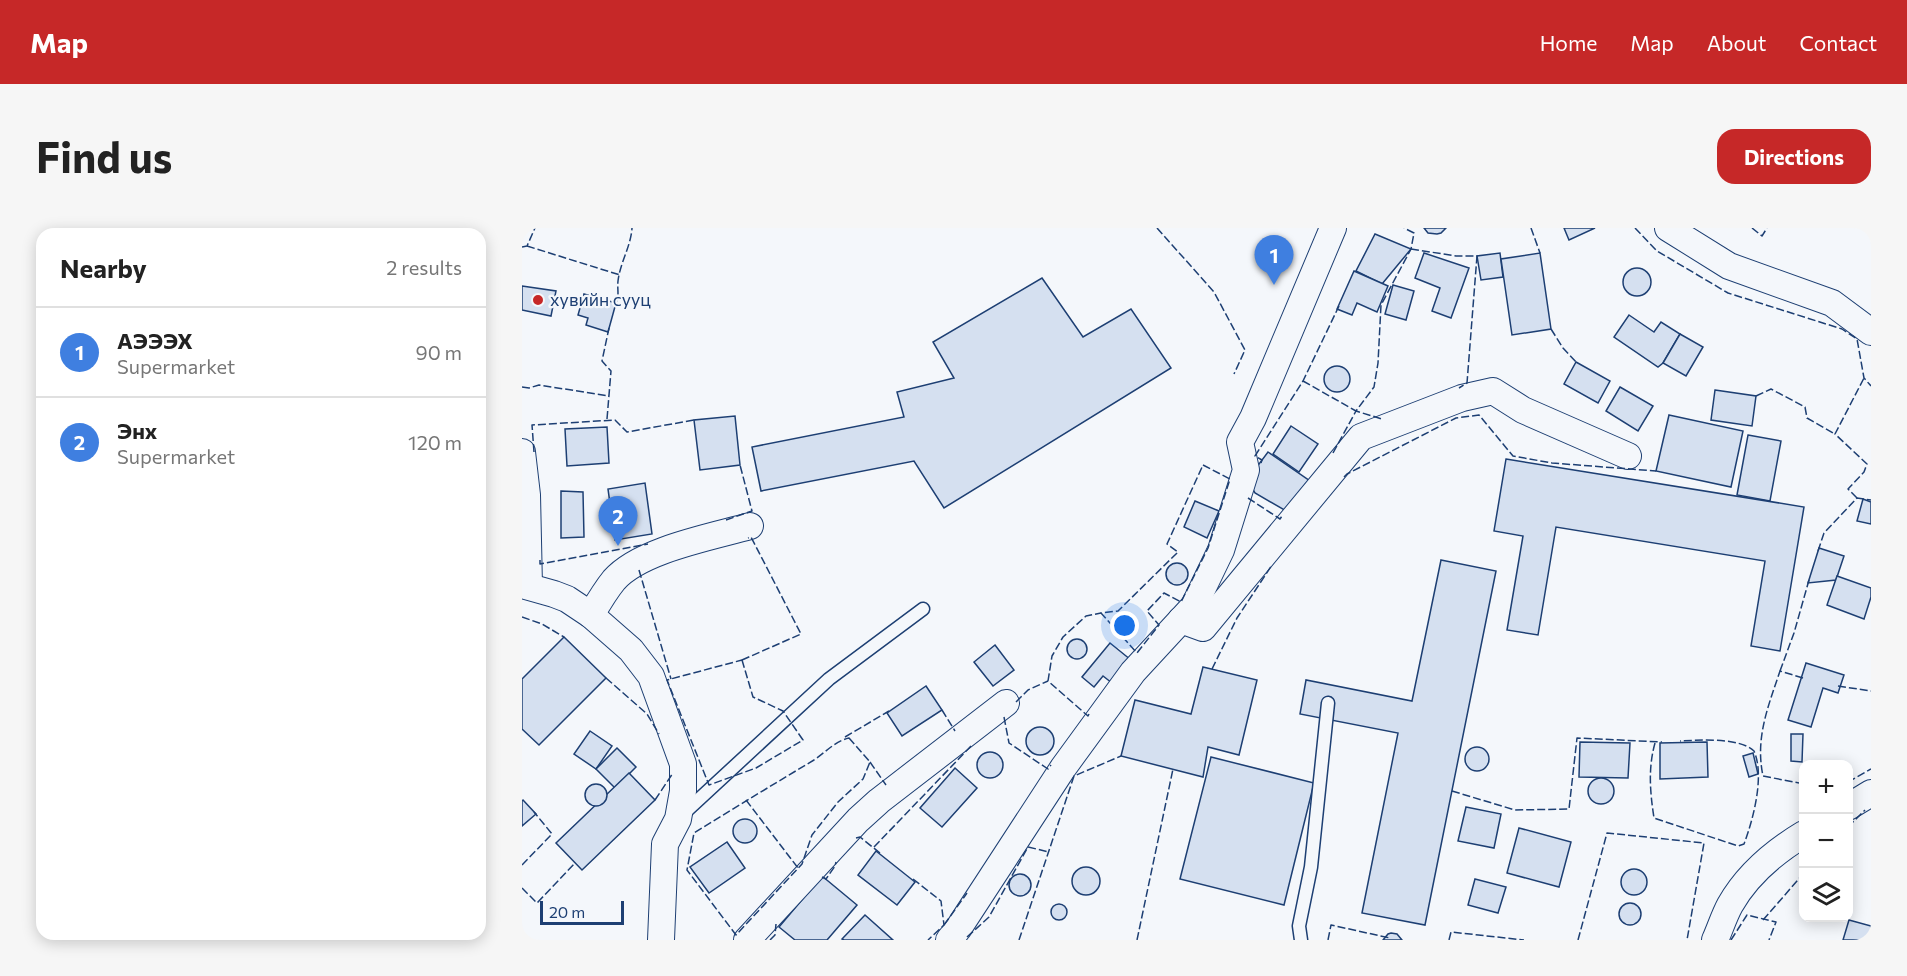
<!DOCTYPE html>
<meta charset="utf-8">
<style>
:root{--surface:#fff;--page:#f6f6f6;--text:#222;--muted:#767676;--line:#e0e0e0;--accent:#c62828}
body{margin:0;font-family:Commissioner,sans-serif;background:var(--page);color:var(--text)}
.controls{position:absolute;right:18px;bottom:18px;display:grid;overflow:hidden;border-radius:12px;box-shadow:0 3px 15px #0003}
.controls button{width:54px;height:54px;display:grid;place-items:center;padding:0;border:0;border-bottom:2px solid var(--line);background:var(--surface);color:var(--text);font:30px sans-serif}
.scale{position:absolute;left:18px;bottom:15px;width:84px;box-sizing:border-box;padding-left:6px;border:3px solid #1d3f73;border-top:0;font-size:16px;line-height:21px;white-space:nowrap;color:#1d3f73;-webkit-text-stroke:4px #f4f7fb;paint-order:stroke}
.you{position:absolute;left:603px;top:398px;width:21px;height:21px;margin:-15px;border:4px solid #fff;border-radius:50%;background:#1a73e8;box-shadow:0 0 0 9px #1a73e833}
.badge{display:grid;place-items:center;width:39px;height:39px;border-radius:50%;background:var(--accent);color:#fff;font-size:20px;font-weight:700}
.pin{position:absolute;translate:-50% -50px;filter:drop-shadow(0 2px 3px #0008)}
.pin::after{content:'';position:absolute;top:32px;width:21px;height:18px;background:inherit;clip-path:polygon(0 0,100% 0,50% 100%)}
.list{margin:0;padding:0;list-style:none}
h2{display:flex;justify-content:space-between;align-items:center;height:78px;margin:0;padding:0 24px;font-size:26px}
h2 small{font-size:20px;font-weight:400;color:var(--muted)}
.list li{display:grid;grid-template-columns:39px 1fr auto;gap:18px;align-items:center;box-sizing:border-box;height:90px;padding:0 24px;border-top:2px solid var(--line)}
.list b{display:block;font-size:22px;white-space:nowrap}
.list p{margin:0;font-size:20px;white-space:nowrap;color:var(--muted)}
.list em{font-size:20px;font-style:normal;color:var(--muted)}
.icon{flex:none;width:33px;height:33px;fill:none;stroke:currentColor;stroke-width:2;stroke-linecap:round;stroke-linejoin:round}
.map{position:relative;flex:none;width:1349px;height:712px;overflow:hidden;border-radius:18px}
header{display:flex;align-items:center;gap:36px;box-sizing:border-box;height:84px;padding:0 30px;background:var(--accent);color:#fff}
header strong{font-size:28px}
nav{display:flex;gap:33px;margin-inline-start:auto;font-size:21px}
.intro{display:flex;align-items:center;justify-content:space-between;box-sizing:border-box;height:144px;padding:0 36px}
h1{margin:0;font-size:42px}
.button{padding:15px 27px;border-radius:18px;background:var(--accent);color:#fff;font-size:21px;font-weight:700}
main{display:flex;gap:36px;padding:0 36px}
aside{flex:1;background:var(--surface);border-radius:18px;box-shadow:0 3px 15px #0003}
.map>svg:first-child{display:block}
.building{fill:#d5e0f0;stroke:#1d3f73;stroke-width:1.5}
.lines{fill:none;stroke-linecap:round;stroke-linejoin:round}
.lane-casing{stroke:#1d3f73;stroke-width:15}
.street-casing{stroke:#1d3f73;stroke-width:28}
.lane{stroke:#f4f7fb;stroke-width:12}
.street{stroke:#f4f7fb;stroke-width:26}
.fence{stroke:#1d3f73;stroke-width:1.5;stroke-dasharray:8 3;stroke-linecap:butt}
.poi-dot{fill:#c62828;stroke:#f4f7fb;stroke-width:2}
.labels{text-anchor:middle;stroke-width:4.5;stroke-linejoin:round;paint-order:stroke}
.poi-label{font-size:18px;fill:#1d3f73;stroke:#f4f7fb;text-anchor:start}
</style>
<header>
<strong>Map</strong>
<nav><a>Home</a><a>Map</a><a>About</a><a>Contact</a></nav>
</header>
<div class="intro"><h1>Find us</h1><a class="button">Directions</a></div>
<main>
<aside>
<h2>Nearby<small>2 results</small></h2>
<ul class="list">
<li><span class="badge" style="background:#3f7fe0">1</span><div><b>АЭЭЭХ</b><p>Supermarket</p></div><em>90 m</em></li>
<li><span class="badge" style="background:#3f7fe0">2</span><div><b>Энх</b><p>Supermarket</p></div><em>120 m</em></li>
</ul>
</aside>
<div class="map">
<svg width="1349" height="712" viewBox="0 0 1349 712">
<rect width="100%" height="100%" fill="#f4f7fb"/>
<g class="building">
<polygon points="902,0 924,0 919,5 915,6 906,5"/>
<polygon points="1042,0 1073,0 1047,12"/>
<polygon points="853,6 889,21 860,56 834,43"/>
<polygon points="902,25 947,40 929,90 910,83 918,60 893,50"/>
<polygon points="978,25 981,49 959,52 955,28"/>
<polygon points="1018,25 1029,101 990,107 979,31"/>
<circle cx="1115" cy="54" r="14"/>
<polygon points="832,43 866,58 855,84 835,75 830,87 815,81"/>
<polygon points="520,50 561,109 609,81 649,140 422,280 392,233 239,263 230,219 382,189 375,164 432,150 411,114"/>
<polygon points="871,57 892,63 884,92 863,86"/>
<polygon points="0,58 34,63 29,88 0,82"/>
<polygon points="62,66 94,75 86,104 64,97 66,90 56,87"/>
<polygon points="1107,87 1132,104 1139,94 1158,106 1141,135 1136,139 1092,109"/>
<polygon points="1158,106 1181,119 1164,148 1141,135"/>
<polygon points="1054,134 1088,153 1076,175 1042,156"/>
<circle cx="815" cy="151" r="13"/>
<polygon points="1098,159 1131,178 1116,203 1084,183"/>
<polygon points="1193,162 1234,168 1230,198 1189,192"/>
<polygon points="1147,187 1221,203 1209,259 1134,243"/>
<polygon points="213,188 218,237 178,242 172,192"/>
<polygon points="769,198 796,216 777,244 751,226"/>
<polygon points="85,199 87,235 45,238 43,201"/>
<polygon points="1226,207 1259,213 1248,273 1215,267"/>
<polygon points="746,224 788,253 766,284 733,265 727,255 731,244"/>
<polygon points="984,231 1282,279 1258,423 1229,418 1243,333 1034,299 1016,407 985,402 1001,308 972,303"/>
<polygon points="123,255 130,306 93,312 86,261"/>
<polygon points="39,263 61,264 62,309 39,310"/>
<polygon points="1341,271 1349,274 1349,296 1335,293"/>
<polygon points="673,273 697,283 685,310 662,299"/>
<polygon points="1297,320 1322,328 1314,352 1286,355"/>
<polygon points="919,332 974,343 903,697 840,685 876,505 778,486 784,452 890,473"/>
<circle cx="655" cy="346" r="11"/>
<polygon points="1315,348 1349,360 1349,369 1342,391 1305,377"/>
<polygon points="42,409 84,450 17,517 0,501 0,451"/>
<circle cx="555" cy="421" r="10"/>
<polygon points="588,415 609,432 590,455 581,448 572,459 560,449"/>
<polygon points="473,417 492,442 471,458 452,434"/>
<polygon points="1284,435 1322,447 1316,465 1301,460 1289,499 1266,492"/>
<polygon points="681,439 735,452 717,527 686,519 681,549 599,528 613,472 669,486"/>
<polygon points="404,458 420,482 380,508 365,485"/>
<circle cx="518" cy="513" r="14"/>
<polygon points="68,503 90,518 74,541 52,526"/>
<polygon points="1269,506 1281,506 1280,534 1269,533"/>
<polygon points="1058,514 1108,515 1106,550 1057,549"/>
<polygon points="1185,514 1186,549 1138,551 1138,515"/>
<circle cx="955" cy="531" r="12"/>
<polygon points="95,520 114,539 93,560 74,541"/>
<circle cx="468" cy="537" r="13"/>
<polygon points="1231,525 1236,546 1227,549 1221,528"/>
<polygon points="689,529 792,555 762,677 658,651"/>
<polygon points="433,540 455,560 420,599 398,580"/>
<polygon points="107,545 133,572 60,642 34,615"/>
<circle cx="1079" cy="563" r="13"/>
<circle cx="74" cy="567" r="11"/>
<polygon points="1,572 14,586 0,598 0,573"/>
<polygon points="944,579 979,586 972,620 936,613"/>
<circle cx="223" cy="603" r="12"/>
<polygon points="997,600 1049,614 1037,659 985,645"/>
<polygon points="205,614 223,640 187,665 168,639"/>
<polygon points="354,623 393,654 375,677 336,647"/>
<circle cx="564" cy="653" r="14"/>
<circle cx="1112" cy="654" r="13"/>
<circle cx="498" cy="657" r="11"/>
<polygon points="300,648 335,677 305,712 273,712 257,699"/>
<polygon points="953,651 984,659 976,685 946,677"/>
<circle cx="1108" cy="686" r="11"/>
<circle cx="537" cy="684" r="8"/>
<polygon points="343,687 371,712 322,712 320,711"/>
<polygon points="1327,692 1349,698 1349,712 1321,712"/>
<polygon points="869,705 875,706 880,712 861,712 866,706"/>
</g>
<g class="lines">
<defs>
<g id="lane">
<polyline points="161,586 307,451 401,381"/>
<polyline points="779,712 777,698 789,639 806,475"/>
</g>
<g id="street">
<polyline points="1146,0 1207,38 1310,75 1349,104"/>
<polyline points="0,224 5,267 7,358"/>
<polyline points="0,357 32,366 45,371 69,387 109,422 129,448 161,536 161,563 156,591 143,616 139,712"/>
<path d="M69 387C76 375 83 363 92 352 118 322 189 309 228 298"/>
<polyline points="659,392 681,400 839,209 940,170 971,163 1001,182 1106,228"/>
<polyline points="1326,579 1349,565"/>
<polyline points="225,712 336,592 357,573 484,475"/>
<polyline points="427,712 436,701 541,540 611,444 672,378 699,322 724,242 718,214 731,190 811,0"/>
<path d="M1193 712C1198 701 1202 688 1208 677 1225 647 1252 624 1282 606"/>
</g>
</defs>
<use href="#lane" class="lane-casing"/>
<use href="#street" class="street-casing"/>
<use href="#lane" class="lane"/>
<use href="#street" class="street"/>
<g class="fence">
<polyline points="635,0 692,64 723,122 712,146"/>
<polyline points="1009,0 1018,25"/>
<polyline points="1113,0 1135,23 1206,65 1320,101 1335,111 1342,150 1349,158"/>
<polyline points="1230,0 1240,8 1245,0"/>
<polyline points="5,18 98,47"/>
<polyline points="0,19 5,18 13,0"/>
<polyline points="889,21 934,28 955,28 945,155 937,160"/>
<path d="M93 77C98 68 95 63 96 53 98 35 109 18 110 0"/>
<polyline points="1029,101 1041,120 1054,134"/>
<polyline points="781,153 834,183 852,159 856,135 859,77 889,21 892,5 882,0"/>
<polyline points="0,159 7,160 17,157 87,168"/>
<polyline points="1234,168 1249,161 1283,179 1285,190 1313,206"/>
<polyline points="85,191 89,143 80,133 87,100"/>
<polyline points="12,224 10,197 93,192 105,204 172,192"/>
<polyline points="811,225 834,183 860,191"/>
<polyline points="739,235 740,232 733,228 781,153 817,78"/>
<polygon points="681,237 708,251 686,320 659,374 642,365 625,383 637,397 615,425 579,385 596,383 656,324 645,316"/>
<polyline points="822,249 825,246 934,190 957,187 991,228 1030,235 1134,243"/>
<polyline points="726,270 758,291 760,288"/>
<polyline points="1335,270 1326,261 1342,244 1345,236 1313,206 1342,150"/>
<polyline points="204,292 230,283 218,237"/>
<polyline points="1296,323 1302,305 1335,270 1349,272"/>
<polyline points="18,332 18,336 126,316"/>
<polyline points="117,342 149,451"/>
<polyline points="0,389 20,396 42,409"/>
<polyline points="220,432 279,406 229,309 226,310"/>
<polygon points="220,432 231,469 261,483 281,512 234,540 187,557 145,452"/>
<polyline points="690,441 715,390 750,337"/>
<polyline points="1258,443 1272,405 1287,352"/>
<polyline points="84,450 125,486 137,506"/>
<path d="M1281 450 1258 443C1246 479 1233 510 1241 548L1282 556"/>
<polyline points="1316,458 1349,463"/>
<polyline points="494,474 506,462 526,453"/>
<polyline points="420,482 433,503"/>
<polyline points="567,486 566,488 526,453 530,428 541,409 564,388 579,385"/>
<polyline points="482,489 487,515 526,541 529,537"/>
<polyline points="323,509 367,483"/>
<path d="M327 510 348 534 341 551 316 574 290 607 280 636 214 707 165 642 172 605C212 580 252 556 292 532 304 524 313 513 327 510Z"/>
<path d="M1133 515C1126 540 1128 564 1132 590L1216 618 1222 616C1231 592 1243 548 1232 523 1217 509 1177 512 1158 513"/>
<polyline points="348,534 364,557"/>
<polyline points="1326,554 1349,541"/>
<polyline points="930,563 993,582 1047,581 1055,510 1140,514"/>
<polyline points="133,572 151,545"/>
<polyline points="224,572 276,640"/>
<polyline points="1326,599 1343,582"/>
<polyline points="334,610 338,609 358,625"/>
<polyline points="352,619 451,516"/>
<polyline points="0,637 30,606 12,584"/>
<polyline points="300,649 304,651 313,638 314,634"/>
<polyline points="391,651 419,673 422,697 406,712"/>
<polyline points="0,660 15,675 53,635"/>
<polyline points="1241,692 1282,645"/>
<polyline points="422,697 445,665"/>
<polyline points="445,709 467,689 506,619 527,624"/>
<polyline points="248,712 253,707 254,696"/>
<polyline points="497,712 552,548 599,528"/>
<polyline points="615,712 651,541"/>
<polyline points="806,712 809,697 868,710"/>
<polyline points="927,712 929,704 1002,712"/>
<polyline points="1056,712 1085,605 1182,615 1165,712"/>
<polyline points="1209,712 1225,687 1254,694 1247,712"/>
</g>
</g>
<circle class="poi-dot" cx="16" cy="72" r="6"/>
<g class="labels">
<g class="poi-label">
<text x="28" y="78">хувийн сууц</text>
</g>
</g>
</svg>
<div class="controls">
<button>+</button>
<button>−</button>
<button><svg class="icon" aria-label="layers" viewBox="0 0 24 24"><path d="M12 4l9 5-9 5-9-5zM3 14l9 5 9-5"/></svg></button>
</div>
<div class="scale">20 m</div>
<div class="you"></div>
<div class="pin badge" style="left:752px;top:57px;background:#3f7fe0">1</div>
<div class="pin badge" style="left:96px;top:318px;background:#3f7fe0">2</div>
</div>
</main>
